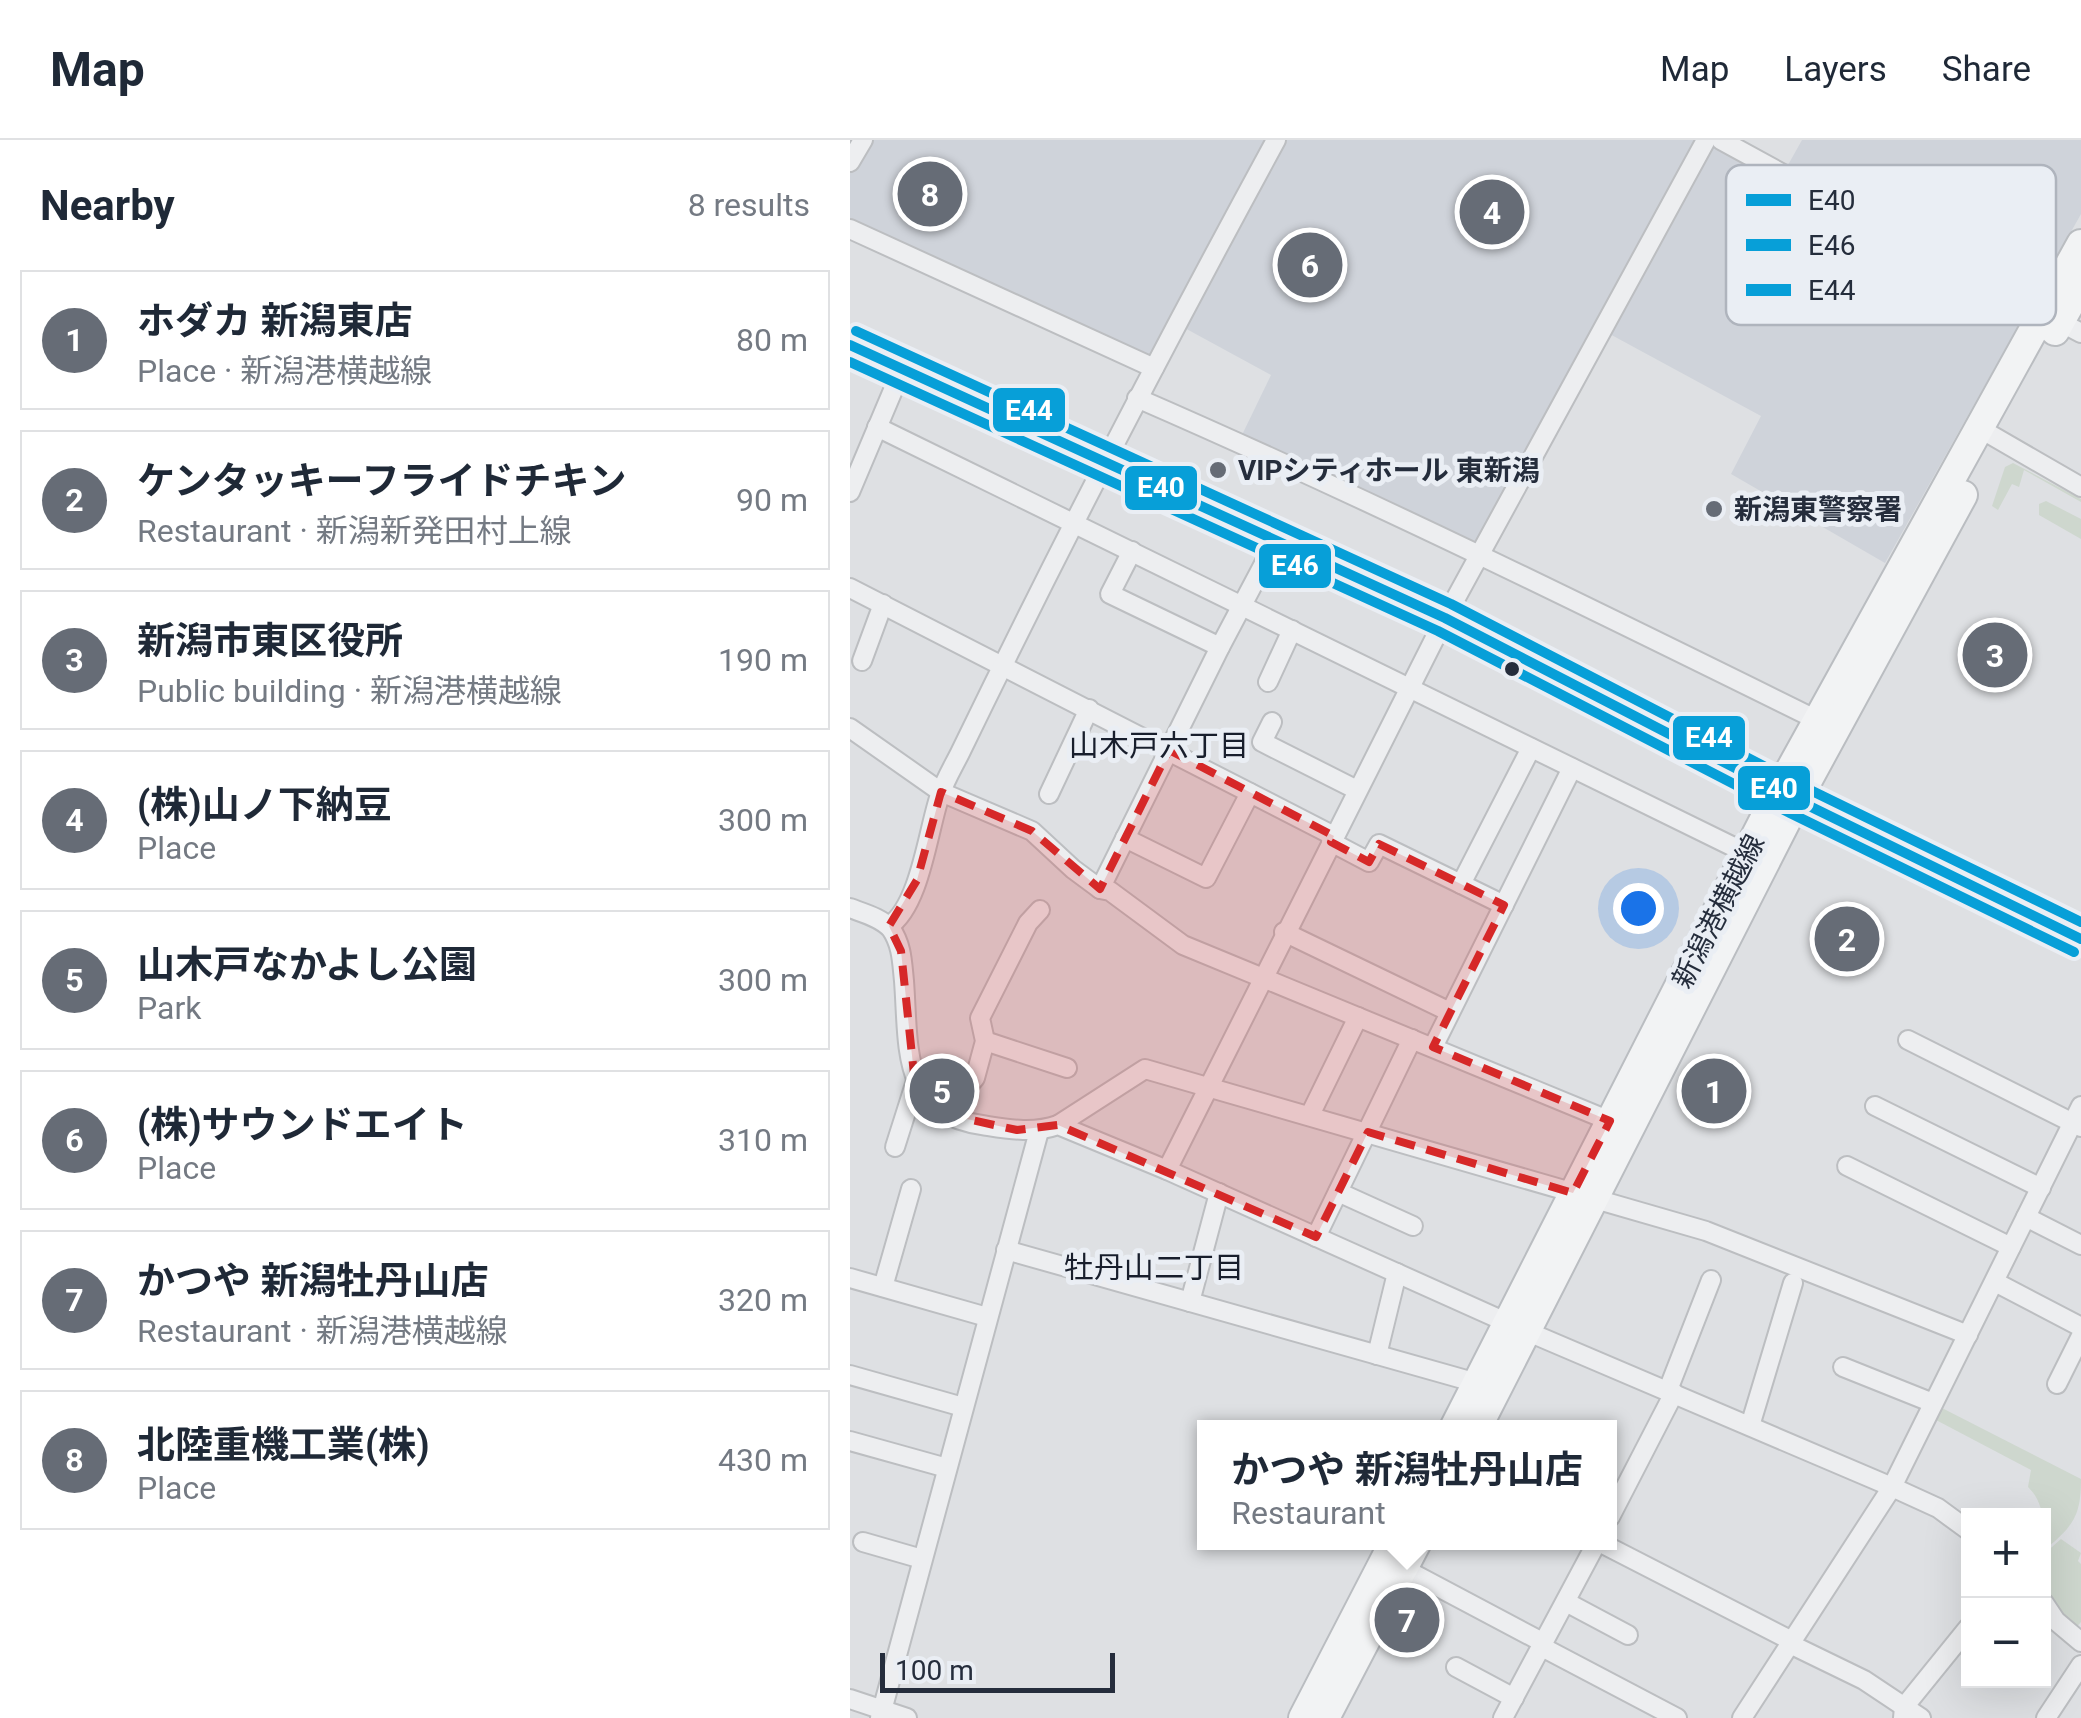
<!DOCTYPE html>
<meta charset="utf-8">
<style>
:root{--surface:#fff;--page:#f2f2f3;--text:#1f2937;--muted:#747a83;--line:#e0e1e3;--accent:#666c76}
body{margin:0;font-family:Roboto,"Noto Sans JP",sans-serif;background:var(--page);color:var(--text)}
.controls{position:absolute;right:30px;bottom:30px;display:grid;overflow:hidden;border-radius:0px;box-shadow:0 10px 40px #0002}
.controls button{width:90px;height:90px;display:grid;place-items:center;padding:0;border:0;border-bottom:2px solid var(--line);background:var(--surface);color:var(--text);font:50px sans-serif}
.scale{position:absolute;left:30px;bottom:25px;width:235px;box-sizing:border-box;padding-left:10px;border:5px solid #252d3c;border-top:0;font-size:28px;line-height:35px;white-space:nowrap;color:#252d3c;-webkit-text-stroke:8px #eaeef4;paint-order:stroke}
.you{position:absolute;left:788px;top:768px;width:35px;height:35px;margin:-25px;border:8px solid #fff;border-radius:50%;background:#1a73e8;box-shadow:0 0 0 15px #1a73e833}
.badge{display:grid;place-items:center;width:65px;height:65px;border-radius:50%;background:var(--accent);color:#fff;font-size:32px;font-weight:700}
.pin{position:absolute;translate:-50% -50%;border:5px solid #fff;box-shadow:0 2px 10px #0006}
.popup{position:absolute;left:347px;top:1280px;width:420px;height:130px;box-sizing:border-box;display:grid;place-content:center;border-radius:0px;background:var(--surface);filter:drop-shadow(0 2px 8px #0005);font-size:32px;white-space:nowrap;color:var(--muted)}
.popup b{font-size:38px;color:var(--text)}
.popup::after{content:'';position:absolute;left:50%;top:100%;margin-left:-20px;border:20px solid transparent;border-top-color:var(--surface)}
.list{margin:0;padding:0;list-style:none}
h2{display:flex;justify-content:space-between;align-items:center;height:130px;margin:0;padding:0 40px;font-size:42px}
h2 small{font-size:32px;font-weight:400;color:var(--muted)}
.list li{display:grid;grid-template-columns:65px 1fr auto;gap:30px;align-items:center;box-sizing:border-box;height:140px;margin:0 20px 20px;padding:0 20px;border:2px solid var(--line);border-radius:0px}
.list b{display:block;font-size:38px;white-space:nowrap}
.list p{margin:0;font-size:32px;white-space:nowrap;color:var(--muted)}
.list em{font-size:32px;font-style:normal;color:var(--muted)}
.map{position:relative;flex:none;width:1231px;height:1578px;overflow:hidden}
header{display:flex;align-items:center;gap:60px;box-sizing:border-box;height:140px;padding:0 50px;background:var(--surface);border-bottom:2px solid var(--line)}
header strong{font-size:48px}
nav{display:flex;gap:55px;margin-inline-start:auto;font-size:35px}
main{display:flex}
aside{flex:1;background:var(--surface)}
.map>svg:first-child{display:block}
.built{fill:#cfd3da}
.green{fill:#ced7ce}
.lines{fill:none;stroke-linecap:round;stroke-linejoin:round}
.street-casing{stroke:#bcbec1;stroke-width:22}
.primary-casing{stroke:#babdc1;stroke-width:32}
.street{stroke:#edeef0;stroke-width:18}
.primary{stroke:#f2f3f4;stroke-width:28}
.bus-1-casing{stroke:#eaeef4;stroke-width:18}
.bus-2-casing{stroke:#eaeef4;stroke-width:18}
.bus-3-casing{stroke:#eaeef4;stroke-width:18}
.bus-1{stroke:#079fd8;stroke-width:10}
.bus-2{stroke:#079fd8;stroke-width:10}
.bus-3{stroke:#079fd8;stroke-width:10}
.marked{fill:#d62828;fill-opacity:0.2;stroke:#d62828;stroke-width:8;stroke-dasharray:20 12;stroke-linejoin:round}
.poi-dot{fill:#666c76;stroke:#eaeef4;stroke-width:4}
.bus-dot{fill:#252d3c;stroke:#eaeef4;stroke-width:4}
.labels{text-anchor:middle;stroke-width:10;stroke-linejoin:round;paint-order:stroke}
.poi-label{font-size:28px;font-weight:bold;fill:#252d3c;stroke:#eaeef4;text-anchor:start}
.street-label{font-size:28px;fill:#252d3c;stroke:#eaeef4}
.neighbourhood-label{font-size:30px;fill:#181e2c;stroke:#eaeef4}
.key{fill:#eaeef4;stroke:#afb4bd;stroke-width:2.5}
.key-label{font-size:28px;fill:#252d3c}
.line-badge{stroke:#eaeef4;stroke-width:4}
.badge-label{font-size:28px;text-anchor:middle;font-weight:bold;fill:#fff}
</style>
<header>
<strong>Map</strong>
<nav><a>Map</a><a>Layers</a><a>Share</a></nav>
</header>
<main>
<aside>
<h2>Nearby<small>8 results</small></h2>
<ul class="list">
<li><span class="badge">1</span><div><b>ホダカ 新潟東店</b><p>Place · 新潟港横越線</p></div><em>80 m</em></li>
<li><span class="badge">2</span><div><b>ケンタッキーフライドチキン</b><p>Restaurant · 新潟新発田村上線</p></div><em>90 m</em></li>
<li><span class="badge">3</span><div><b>新潟市東区役所</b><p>Public building · 新潟港横越線</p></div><em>190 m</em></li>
<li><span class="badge">4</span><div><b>(株)山ノ下納豆</b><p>Place</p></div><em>300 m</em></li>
<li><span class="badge">5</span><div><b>山木戸なかよし公園</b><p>Park</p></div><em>300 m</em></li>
<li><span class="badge">6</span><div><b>(株)サウンドエイト</b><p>Place</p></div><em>310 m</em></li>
<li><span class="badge">7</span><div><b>かつや 新潟牡丹山店</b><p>Restaurant · 新潟港横越線</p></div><em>320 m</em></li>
<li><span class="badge">8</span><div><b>北陸重機工業(株)</b><p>Place</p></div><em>430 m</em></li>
</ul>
</aside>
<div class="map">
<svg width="1231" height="1578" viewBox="0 0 1231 1578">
<rect width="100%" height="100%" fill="#dee0e3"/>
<g class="built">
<polygon points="0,0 850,0 626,406 391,297 421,235 320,180 300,215 0,80"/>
<polygon points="952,0 1231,0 1231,74 1035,423 881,334 911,276 756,192 860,3 929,41"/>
</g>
<g class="green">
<polygon points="1163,323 1231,359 1231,362 1174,330 1169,347 1162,344 1148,370 1142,366 1155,327"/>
<polygon points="1196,361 1231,379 1231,399 1189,375 1189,364"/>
<polygon points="127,932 94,974 68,948 88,934"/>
<path d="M1092 1268 1231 1339C1231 1375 1224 1385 1197 1408 1193 1386 1195 1363 1178 1347L1181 1330 1086 1280Z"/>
<path d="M1211 1399 1231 1413 1228 1421 1231 1424V1482L1224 1490C1200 1464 1194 1450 1194 1414Z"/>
</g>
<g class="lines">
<defs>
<g id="street">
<polyline points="871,0 1192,176"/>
<polyline points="0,22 13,0"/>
<polyline points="0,89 304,228"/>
<polyline points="1210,182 1231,193"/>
<path d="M287 258C517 358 742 469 967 580"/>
<polyline points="27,287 898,714"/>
<polyline points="1129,288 1231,347"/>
<polyline points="0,352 52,229"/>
<polyline points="282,411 260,454 370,507"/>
<polyline points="0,448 484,696"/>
<polyline points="12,521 33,464"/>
<polyline points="418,542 442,490"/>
<polyline points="422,582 412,602 507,650"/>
<polyline points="0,588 91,652 182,691 223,729 250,749 260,751 333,805 760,981"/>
<polyline points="199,654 239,569"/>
<polyline points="275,698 356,738 400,653"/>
<polyline points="481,702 519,722 529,704 654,765"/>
<polyline points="611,744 681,608"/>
<polyline points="250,749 370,507 426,401"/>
<path d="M0 768C13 773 32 778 41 789 52 805 52 822 54 841 59 906 50 974 132 985 158 989 182 994 208 985L317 1030 676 1191 1042 1347 1088 1368 1118 1390"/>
<path d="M39 786C70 766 78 690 90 655 95 640 103 627 110 613 210 406 316 202 426 0"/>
<polyline points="434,792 600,872"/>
<polyline points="1058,900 1231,987"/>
<polyline points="135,901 217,928"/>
<polyline points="583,907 722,628"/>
<polyline points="1025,966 1191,1048"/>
<polyline points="94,974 125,938 135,901 130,878 178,783 190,770"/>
<polyline points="460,975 508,877"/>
<polyline points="208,985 295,929 856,1091 1118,1195"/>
<polyline points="45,1007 65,944"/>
<polyline points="997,1026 1161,1107"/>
<polyline points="317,1030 595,478 856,0"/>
<polyline points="488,1052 563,1086"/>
<polyline points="1176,1077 1231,1105"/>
<polyline points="466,1097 562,899"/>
<polyline points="156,1110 627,1243"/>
<polyline points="0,1138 137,1177"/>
<polyline points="1145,1142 1231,1187"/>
<polyline points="33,1147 61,1049"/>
<polyline points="340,1162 369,1053"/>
<polyline points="527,1215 547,1133"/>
<polyline points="993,1227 1083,1263"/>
<polyline points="0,1235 113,1267"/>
<polyline points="1207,1244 1231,1196"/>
<polyline points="818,1250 861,1140"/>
<polyline points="900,1286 943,1143"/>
<polyline points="0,1301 97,1328"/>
<polyline points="760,1377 824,1253"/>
<polyline points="13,1402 72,1419"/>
<polyline points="749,1402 944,1502"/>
<polyline points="545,1424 694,1503"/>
<polyline points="716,1462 778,1495"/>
<polyline points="1194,1463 1206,1481 1231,1502"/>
<polyline points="942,1505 1014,1540 1071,1578"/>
<polyline points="692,1507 827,1578"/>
<polyline points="606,1527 664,1558"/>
<polyline points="0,1559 57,1578"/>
<polyline points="30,1578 189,991"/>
<polyline points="653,1578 747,1402"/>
<polyline points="892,1578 1042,1347 1231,966"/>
<polyline points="1053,1578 1054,1567 1118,1488"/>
<polyline points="1196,1578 1231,1525"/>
</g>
<g id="primary">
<polyline points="1205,191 1231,144"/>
<polyline points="0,205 595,478 947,660 1231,799"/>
<polyline points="604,1288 929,650 1231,104"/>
<polyline points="627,1288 947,660 1113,355"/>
<polyline points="453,1578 544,1402"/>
<polyline points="475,1578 567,1402"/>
</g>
</defs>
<use href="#street" class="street-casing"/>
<use href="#primary" class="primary-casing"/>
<use href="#street" class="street"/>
<use href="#primary" class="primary"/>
<defs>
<polyline id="bus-1" points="0,205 595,478 947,660 1231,799"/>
<polyline id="bus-2" points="0,222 588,491 940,673 1224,812"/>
<polyline id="bus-3" points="6,191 601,464 954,647 1231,782"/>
</defs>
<use href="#bus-1" class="bus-1-casing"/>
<use href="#bus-2" class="bus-2-casing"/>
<use href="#bus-3" class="bus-3-casing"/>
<use href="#bus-1" class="bus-1"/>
<use href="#bus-2" class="bus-2"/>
<use href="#bus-3" class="bus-3"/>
</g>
<path class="marked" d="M319 610 484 696 481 702 519 722 529 704 654 765 583 907 760 981 723 1053 518 992 466 1097 208 985 167 990 94 974 65 944 51 811 39 786 67 740 91 652 182 691 250 749Z"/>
<g class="poi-dot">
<circle cx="368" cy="330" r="10"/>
<circle cx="864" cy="369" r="10"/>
</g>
<circle class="bus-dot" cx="662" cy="529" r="9"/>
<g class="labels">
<g class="poi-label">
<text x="388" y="340">VIPシティホール 東新潟</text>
<text x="884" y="379">新潟東警察署</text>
</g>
<g class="street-label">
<text transform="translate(868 771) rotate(-63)" y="10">新潟港横越線</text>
</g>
<g class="neighbourhood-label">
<text x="309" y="616">山木戸六丁目</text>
<text x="304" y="1138">牡丹山二丁目</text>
</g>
</g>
<rect x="876" y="25" width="330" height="160" rx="15" class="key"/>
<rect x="896" y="54" width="45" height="12" fill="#079fd8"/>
<rect x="896" y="99" width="45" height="12" fill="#079fd8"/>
<rect x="896" y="144" width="45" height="12" fill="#079fd8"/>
<g class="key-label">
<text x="958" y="70">E40</text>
<text x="958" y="115">E46</text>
<text x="958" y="160">E44</text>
</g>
<g class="line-badge">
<rect x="141" y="246" width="76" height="48" rx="10" fill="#079fd8"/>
<rect x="273" y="324" width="76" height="48" rx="10" fill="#079fd8"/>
<rect x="407" y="402" width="76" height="48" rx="10" fill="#079fd8"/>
<rect x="821" y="574" width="76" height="48" rx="10" fill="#079fd8"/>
<rect x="886" y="624" width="76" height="48" rx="10" fill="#079fd8"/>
</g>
<g class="badge-label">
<text x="179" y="280">E44</text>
<text x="311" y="357">E40</text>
<text x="445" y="435">E46</text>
<text x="859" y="607">E44</text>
<text x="924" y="658">E40</text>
</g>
</svg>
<div class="controls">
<button>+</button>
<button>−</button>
</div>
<div class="scale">100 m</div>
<div class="you"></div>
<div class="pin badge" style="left:864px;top:951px">1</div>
<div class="pin badge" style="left:997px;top:799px">2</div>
<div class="pin badge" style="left:1145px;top:515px">3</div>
<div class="pin badge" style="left:642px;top:72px">4</div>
<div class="pin badge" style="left:92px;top:951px">5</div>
<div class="pin badge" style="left:460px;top:125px">6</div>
<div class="pin badge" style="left:557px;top:1480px">7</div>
<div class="popup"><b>かつや 新潟牡丹山店</b>Restaurant</div>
<div class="pin badge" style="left:80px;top:54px">8</div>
</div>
</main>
